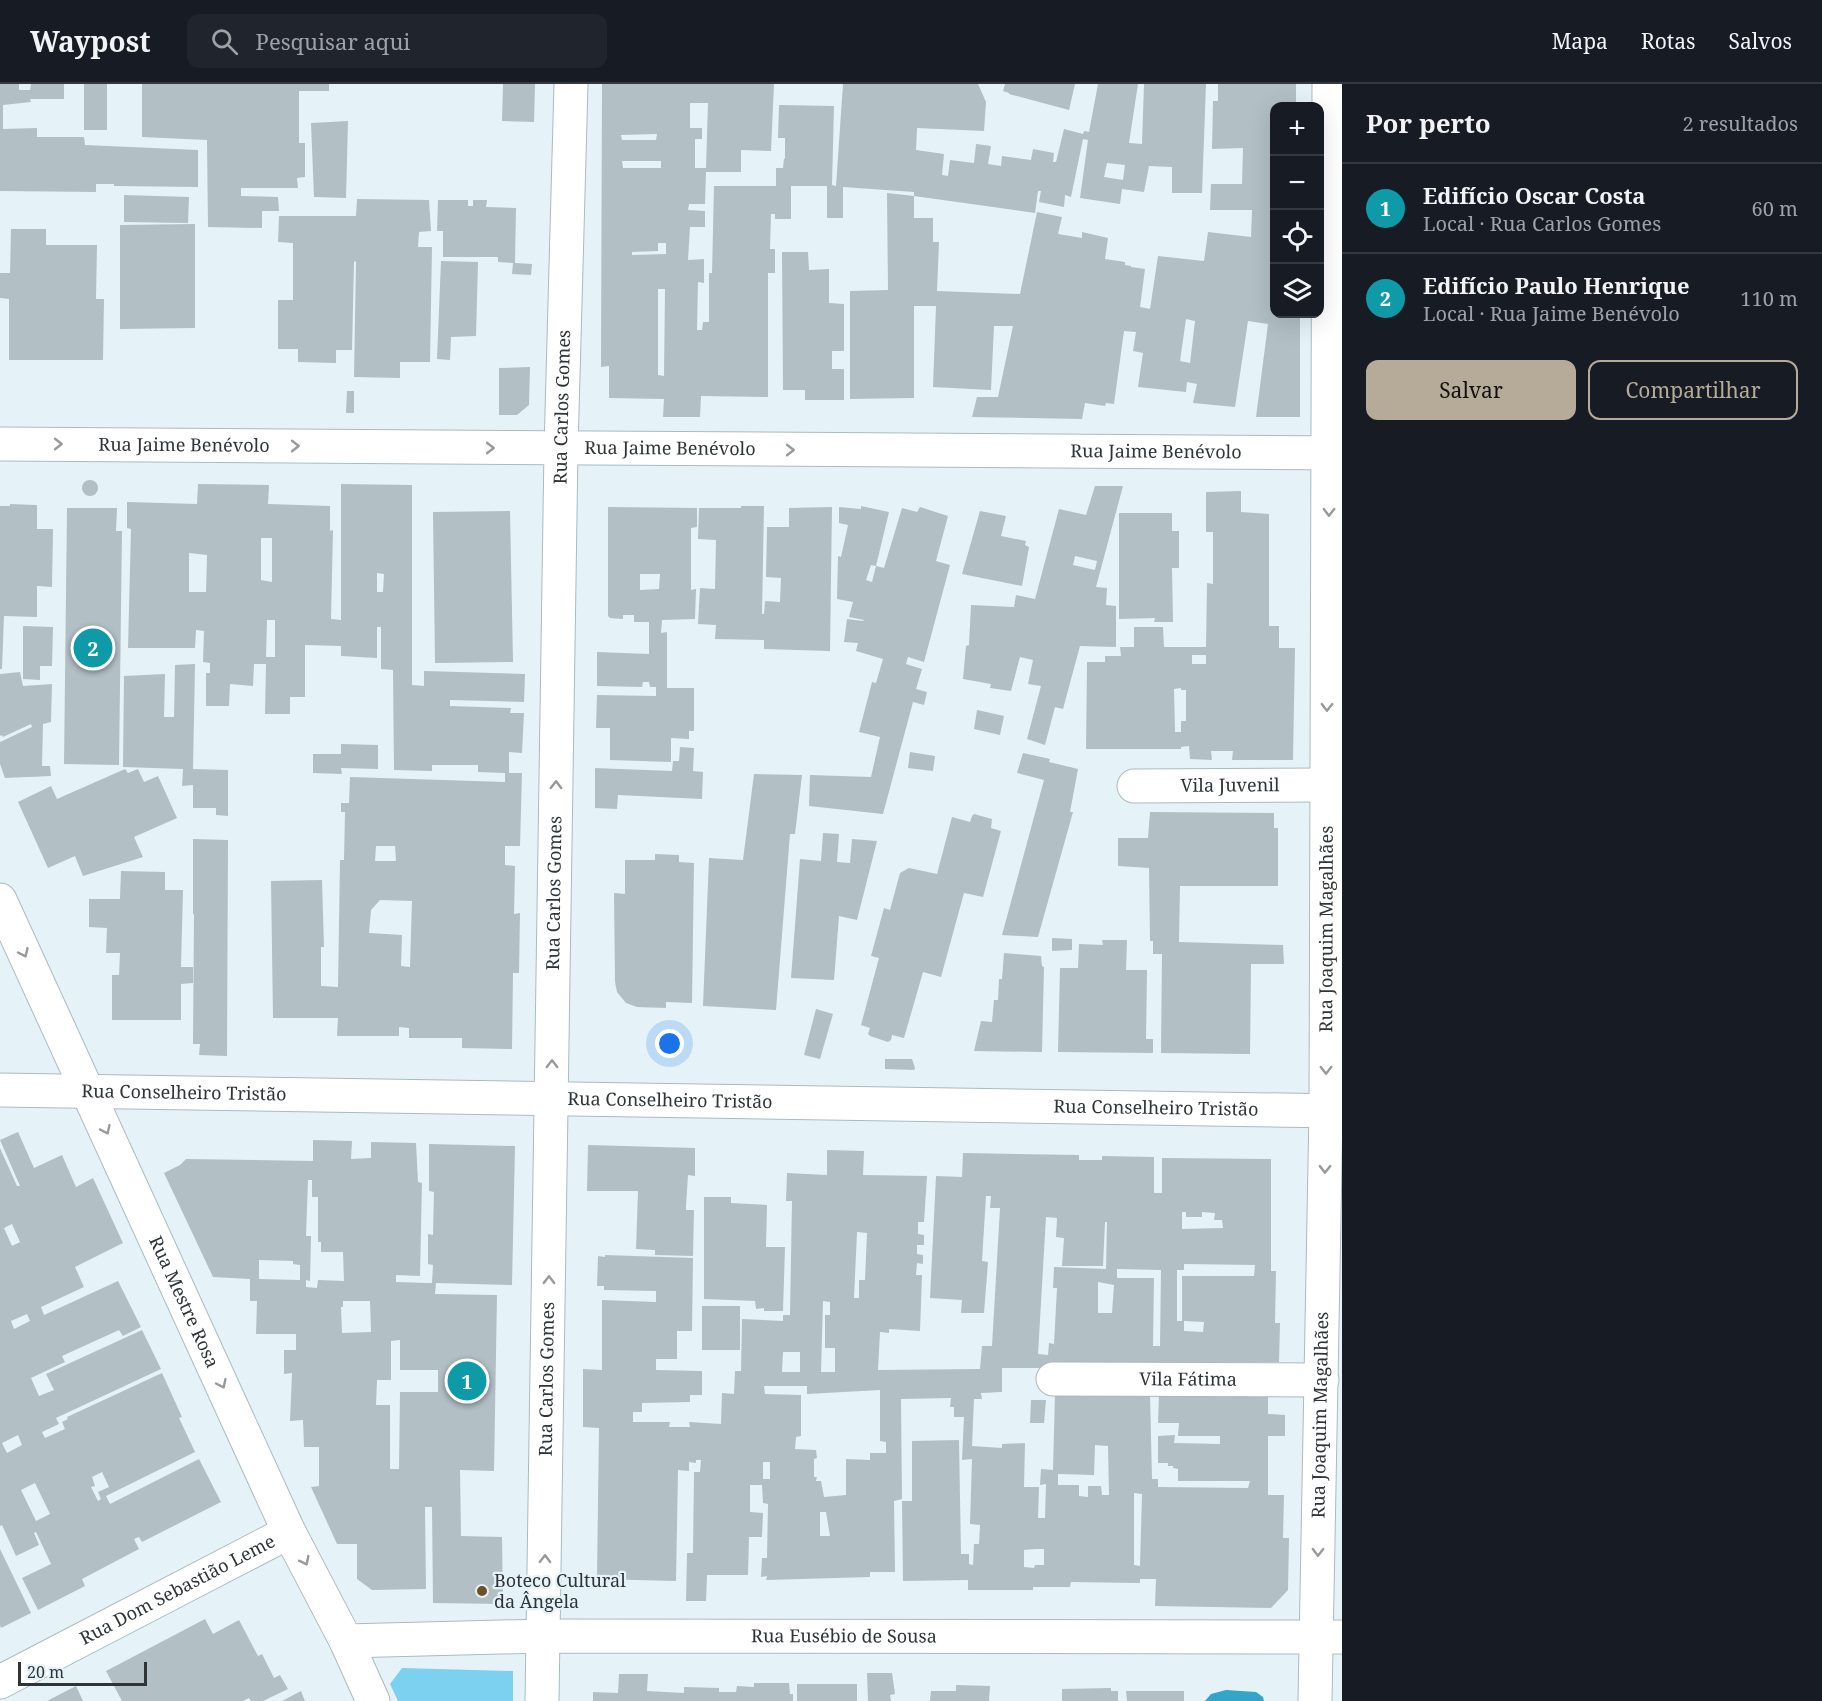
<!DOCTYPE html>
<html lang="pt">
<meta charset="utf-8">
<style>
:root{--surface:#171b24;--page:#20242c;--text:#f1f3f6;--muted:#9ea1a6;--line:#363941;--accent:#b6aa98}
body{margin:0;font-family:"Noto Serif",serif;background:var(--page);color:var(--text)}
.controls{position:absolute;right:18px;top:18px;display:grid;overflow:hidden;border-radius:12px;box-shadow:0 6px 24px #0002}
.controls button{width:54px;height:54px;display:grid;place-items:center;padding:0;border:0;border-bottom:2px solid var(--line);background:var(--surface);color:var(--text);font:30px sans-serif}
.scale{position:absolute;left:18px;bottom:15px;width:129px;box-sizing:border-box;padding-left:6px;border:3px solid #2f3437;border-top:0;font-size:16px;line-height:21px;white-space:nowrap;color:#2f3437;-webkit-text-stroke:4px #e5f3f9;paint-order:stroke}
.you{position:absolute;left:670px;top:960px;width:21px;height:21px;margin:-15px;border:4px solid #fff;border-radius:50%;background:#1a73e8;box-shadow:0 0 0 9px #1a73e833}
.badge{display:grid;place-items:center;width:39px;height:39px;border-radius:50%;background:var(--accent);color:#fff;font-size:20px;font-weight:700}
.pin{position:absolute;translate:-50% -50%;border:3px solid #fff;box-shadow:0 2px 6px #0006}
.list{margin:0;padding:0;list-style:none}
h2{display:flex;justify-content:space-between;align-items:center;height:78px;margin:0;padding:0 24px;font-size:26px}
h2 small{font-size:20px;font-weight:400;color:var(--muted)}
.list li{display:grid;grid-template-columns:39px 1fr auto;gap:18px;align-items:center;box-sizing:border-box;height:90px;padding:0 24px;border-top:2px solid var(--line)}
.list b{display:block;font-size:22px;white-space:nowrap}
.list p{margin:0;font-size:20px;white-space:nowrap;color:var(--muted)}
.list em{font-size:20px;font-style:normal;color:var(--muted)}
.actions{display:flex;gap:12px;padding:18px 24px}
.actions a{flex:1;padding:14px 0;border:2px solid var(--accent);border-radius:12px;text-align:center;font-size:21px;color:var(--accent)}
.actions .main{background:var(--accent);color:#111}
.icon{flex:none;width:33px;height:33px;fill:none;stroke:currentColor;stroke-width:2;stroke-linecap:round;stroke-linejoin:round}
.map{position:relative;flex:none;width:1342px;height:1617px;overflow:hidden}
header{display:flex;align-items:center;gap:36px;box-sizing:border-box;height:84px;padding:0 30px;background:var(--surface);border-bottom:2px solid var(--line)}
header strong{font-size:28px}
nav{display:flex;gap:33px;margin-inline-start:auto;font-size:21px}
.search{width:420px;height:54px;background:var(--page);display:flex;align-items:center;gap:15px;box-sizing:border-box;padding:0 21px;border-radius:12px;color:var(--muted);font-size:22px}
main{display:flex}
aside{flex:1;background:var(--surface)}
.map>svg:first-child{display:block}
.green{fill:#7dd1f0}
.water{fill:#34a4c8}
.building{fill:#b2bfc5;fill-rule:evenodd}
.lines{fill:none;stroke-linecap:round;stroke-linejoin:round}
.minor-casing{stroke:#acbabf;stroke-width:35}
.minor{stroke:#fff;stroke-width:33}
.oneway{stroke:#979a9b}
.poi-dot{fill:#6e5025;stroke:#e5f3f9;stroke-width:2}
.labels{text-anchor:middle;stroke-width:4.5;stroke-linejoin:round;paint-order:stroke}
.street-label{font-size:18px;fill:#2f3437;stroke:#e5f3f9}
.poi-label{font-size:18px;fill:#2f3437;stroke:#e5f3f9;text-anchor:start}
</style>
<header>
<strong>Waypost</strong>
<div class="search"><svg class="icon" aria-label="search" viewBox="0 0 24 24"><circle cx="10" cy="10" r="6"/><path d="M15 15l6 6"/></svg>Pesquisar aqui</div>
<nav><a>Mapa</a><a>Rotas</a><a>Salvos</a></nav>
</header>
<main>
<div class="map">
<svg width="1342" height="1617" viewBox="0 0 1342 1617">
<rect width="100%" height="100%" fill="#e5f3f9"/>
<polygon class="green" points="402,1584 513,1587 513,1617 398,1617 390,1600"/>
<polygon class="water" points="1226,1606 1256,1608 1263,1613 1264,1617 1205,1617 1211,1610"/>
<g class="building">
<polygon points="0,0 19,0 19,6 30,6 31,0 64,0 64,15 30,15 31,18 3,21 3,45 37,44 37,53 84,53 85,61 198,66 198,103 114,102 114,100 96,100 96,108 0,107"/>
<rect x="84" y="0" width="23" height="46"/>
<polygon points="142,0 329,0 329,7 299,7 299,59 305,59 305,93 297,94 298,104 241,104 241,112 278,113 279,127 262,127 262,144 208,143 207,56 142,53"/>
<polygon points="503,0 535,0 534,38 502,37"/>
<path d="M602 0H774L771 67 741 66V88H706L705 120H689L688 126 705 127V143H690L688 176 704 175V199L698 198 697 246H702L703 238H709V189H712L714 102H776V84H783L784 74 785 75V54H778L779 21 834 22 832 101 836 102 843 0H978L986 18 984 47 917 44 916 66 944 70 942 91 948 92 950 76 974 79 976 60 991 62 988 80 1001 82 1002 72 1031 76 1033 65 1054 69 1053 78H1056L1064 45 1083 50 1084 47 1089 48 1098 0H1138L1129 59 1142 60 1144 0H1206L1202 109H1172V83L1149 82 1144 108 1122 105 1120 120 1080 114 1088 56 1083 55 1071 113 1065 111 1064 123 1039 118 1041 107H1038L1035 129 914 112V108L843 103V134H827V102H791V135H775V130H771L770 165H775V189H768V313L701 312 700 333H663L664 315 609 314V282L601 283ZM690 19H708L706 84H695V55H702V44H690ZM657 50 656 56H622L621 51ZM622 77H661V84H623ZM1107 79 1125 81 1123 96 1104 93ZM658 159H666V170L632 171V168L658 167ZM658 205H665L664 292 658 291Z"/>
<polygon points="1005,0 1075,0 1069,26 1009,10 1009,9 1003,7"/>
<path d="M1218 0H1296V22H1274V230H1300V333H1256L1268 240 1248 237 1235 323 1193 319 1197 300 1187 298 1186 308 1138 303 1143 269 1133 267 1136 248 1124 247 1114 320 1106 319 1105 322 1085 319 1082 335 972 333 977 313H998L1013 242H994L991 306 933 303 936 222H914V314L850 315V207L888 206 887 109 914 112V134H933V158H939L937 207 1020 210 1037 128 1062 133 1058 150 1082 154V148L1108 154 1105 175 1125 178V181L1131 182V183L1145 185 1140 223 1150 225 1158 172 1204 177 1208 148 1251 153 1252 126H1210L1211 100H1242L1243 64 1212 65 1213 17H1218ZM1186 235 1195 237 1190 279 1180 277Z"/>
<polygon points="348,37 346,114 314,113 311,39"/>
<polygon points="124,111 189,113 188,139 124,138"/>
<polygon points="357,115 429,116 431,147 419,148 418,163 432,163 430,278 400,278 400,294 354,293 356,177 354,178 352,266 336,266 336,279 298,278 298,265 278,265 278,216 293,216 293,159 278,158 279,132 356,132"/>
<polygon points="438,116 468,116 468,122 473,122 473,116 487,116 486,123 516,124 515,179 532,180 531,191 512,190 513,179 498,178 498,173 443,173 443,147 437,147"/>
<polygon points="195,140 195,244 120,245 120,141"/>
<polygon points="11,145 46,145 46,161 97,161 96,215 104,215 103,276 9,276 9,215 0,214 0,189 10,189"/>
<polygon points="782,168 808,168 809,186 829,185 829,219 844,220 844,267 832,267 832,285 844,285 844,316 805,316 805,306 783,306"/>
<polygon points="441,177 478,178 476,252 451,253 450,276 437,275"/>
<polygon points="530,283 529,321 517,331 499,331 499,284"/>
<polygon points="347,307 354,307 354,329 346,329"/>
<circle cx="90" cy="404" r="8"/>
<path d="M198 400 269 401 268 420 330 422V447L333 446 331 535 341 536V400L412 401V601L424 602V587L525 590 524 618 450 616V622L511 624 510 629H524L522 669 509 668V689H522L520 762H505V781L515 782 514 830 520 829 519 889H513L512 965 462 964V954H409V944L399 943V952H337L338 934H273L271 797 322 796 324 863H321V902L338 903 340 776H344L345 728H341V719H349L350 693 505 698V689L478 688V681H432V687L394 686 393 586 381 585V543H377V574L341 572V562L305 561V613H290V630H265L266 580H254L253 602 230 600 229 622H206V589H210V579L203 578 204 547 196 546 195 564H128L131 445 127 444V418L197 420ZM261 454H272V498L261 496ZM189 469 207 471 206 508H189ZM377 489 384 490 383 508H377ZM267 536H275V573H266ZM376 762H395L396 777H375ZM380 816 412 817 410 883 401 882 402 851 369 849 371 826Z"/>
<path d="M1095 402H1123L1096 503 1107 504 1106 521 1116 522V563L1080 562 1063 625 1055 623 1045 661 1027 655 1041 602 1028 600 1033 576 1020 573 1011 607 990 604 991 600 963 595 966 562 969 561 971 521 1014 523 1016 511 1035 515 1059 425 1086 431ZM1075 472 1097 477 1095 486 1073 481Z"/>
<path d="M1241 407V428L1269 430V542H1279V564H1295L1293 676H1232L1233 667H1211L1212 676 1190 675 1189 662 1181 663V665H1086L1087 578H1105V572H1121L1120 563H1134V543H1163L1164 563H1206L1207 499 1213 500V448H1206V408ZM1192 571H1206V580H1192ZM1181 604V606H1186V637H1181V648H1175L1174 605Z"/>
<polygon points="10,420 37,421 37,445 53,445 52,503 37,502 37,533 4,532 2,585 0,585 0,422 10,422"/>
<polygon points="741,422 764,422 762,530 764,530 765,517 780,518 781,494 766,493 767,443 789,443 789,424 832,423 830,567 764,565 764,556 715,555 716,541 698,540 700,504 715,505 716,456 698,455 699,424 741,424"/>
<polygon points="861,422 889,428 876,482 871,481 866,496 872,498 876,482 884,484 902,424 917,428 920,423 948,432 936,477 950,481 924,578 908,573 906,580 922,585 916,605 927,608 924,621 913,618 883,730 809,722 810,691 871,693 880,653 859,648 872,598 876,599 883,575 856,567 858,559 844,558 847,535 863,537 864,536 849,533 853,518 837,515 838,472 841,473 848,441 839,439 839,423 861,425"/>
<path d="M608 423 697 424V443L691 444V506L696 505 695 535 662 536 661 549 667 548V604H694V647H689V655L671 654V678L610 676V644H596L597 611 656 612V603H650L649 598H643L642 603 597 602V568L649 570V538H634V531H623V535L610 534 608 532ZM640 490H660L659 505 640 506Z"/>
<polygon points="67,424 117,424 116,447 122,447 119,681 64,680"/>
<polygon points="510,427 513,578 435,579 433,428"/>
<polygon points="980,427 1006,432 1001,452 1026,457 1025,461 1029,463 1022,502 962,490"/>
<polygon points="1119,429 1172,429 1172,447 1179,447 1179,484 1172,484 1173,538 1154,538 1155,534 1119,535"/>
<polygon points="23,542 53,543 52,582 40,582 40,596 23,595"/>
<polygon points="195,580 193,685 228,686 228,732 216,731 216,724 193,724 193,701 182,702 183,685 123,683 124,592 165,590 164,633 174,633 175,581"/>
<polygon points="20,588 23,602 52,600 51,638 43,640 42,682 50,682 51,692 5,694 0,680 0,658 32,643 31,640 3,653 2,651 0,652 0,590"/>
<polygon points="977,626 1004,632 1000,651 974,645"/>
<polygon points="341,660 378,661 378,685 341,684 342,690 313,689 313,670 341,670"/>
<polygon points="680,663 694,664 693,687 703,688 702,715 618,711 617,725 595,724 595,684 672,687 673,677 679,677"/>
<polygon points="910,668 935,672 933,687 908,684"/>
<polygon points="1023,669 1050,675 1049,678 1078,685 1070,728 1073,728 1038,853 1002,851 1044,696 1017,689"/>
<polygon points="125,685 128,689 138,685 144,698 158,692 177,734 134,753 143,773 83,792 75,772 48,784 18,718 51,702 57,715"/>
<polygon points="754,690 802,691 795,750 790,750 776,926 703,922 709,774 743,776"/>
<polygon points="1150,728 1274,729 1274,744 1278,744 1278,802 1180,802 1179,858 1283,861 1284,880 1251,880 1250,970 1161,969 1162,870 1153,870 1153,857 1150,857 1149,784 1118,782 1118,754 1148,754"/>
<polygon points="974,730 992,735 991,744 1001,747 983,813 964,809 941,893 923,888 904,954 892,951 891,956 888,958 870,952 868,950 870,944 861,941 879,874 871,872 884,824 890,826 900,789 909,784 937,790 952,733 970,738 972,732"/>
<polygon points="823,749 839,750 837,778 850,779 852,755 877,757 857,836 839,832 834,896 791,894 800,775 821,777"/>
<polygon points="193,755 228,756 227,972 199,971 200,960 193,960 194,830 193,830"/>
<polygon points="655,770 679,771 679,778 694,779 692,919 666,918 666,924 637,923 626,919 617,908 615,898 614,809 625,810 625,776 655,776"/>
<polygon points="121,787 165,788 165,806 183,806 181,883 193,883 193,899 181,900 181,936 112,936 112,891 119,891 120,869 106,869 107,844 89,843 89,815 120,815"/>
<polygon points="1052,854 1072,855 1072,866 1052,867"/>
<polygon points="1102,856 1127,856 1126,886 1147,886 1146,955 1153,955 1153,969 1058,968 1060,884 1078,884 1079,860 1103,861"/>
<polygon points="1004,869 1041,872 1042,882 1044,883 1042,968 974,967 981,937 992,938 994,916 998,916 999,895 1002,895"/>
<polygon points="816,925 833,930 820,975 804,971"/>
<polygon points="885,975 912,975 915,984 914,986 885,985"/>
<path d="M18 1048 34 1084 62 1071 76 1103 93 1094 123 1159 75 1183 84 1203 41 1223 44 1231 118 1197 141 1243 123 1252 119 1246 62 1272 65 1278 31 1294 39 1312 54 1306 46 1290 142 1246 161 1285 56 1334 59 1340 42 1348 45 1354 65 1345 62 1338 68 1335 67 1333 162 1289 182 1333 179 1334 195 1368 106 1412 110 1420 199 1375 221 1418 142 1458 139 1453 134 1455 139 1465 82 1495 85 1502 38 1526 22 1494 51 1480 36 1448 34 1449 39 1461 16 1472 2 1441 0 1442V1064L17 1102H20L0 1056ZM12 1140 20 1158 12 1162 4 1144ZM27 1230 30 1237 14 1245 11 1237ZM18 1351 22 1361 7 1369 2 1359ZM102 1388 109 1403 98 1408 101 1415 98 1417 91 1403 95 1402 92 1393ZM35 1399 50 1430 36 1437 21 1406Z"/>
<path d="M313 1056 352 1057 351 1075 371 1074V1058L416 1059 418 1098 422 1099 420 1192 396 1191V1198L427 1199H432L433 1181 428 1180V1150L433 1151 434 1108 429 1107V1060L515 1062 512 1201 436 1199 435 1210 497 1211 494 1387 460 1386 461 1452 502 1453 503 1520 433 1519 432 1423H425L426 1505 372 1506 357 1495V1460H337L311 1403 319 1402V1363H304L303 1336 290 1337 292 1289 284 1290V1266H296V1250H256L257 1217H250V1195L213 1193 164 1089 180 1081 186 1075 313 1077ZM308 1096H312V1113H318V1158H321V1168H343L344 1197 318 1196 317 1204 306 1203V1196L310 1197 311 1152H306ZM259 1176 293 1177V1180L300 1181V1196L259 1195ZM343 1217H370L371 1248 342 1249 341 1223H343ZM400 1256V1286H438V1308H400L399 1385H390V1321H376L377 1296H391V1257Z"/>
<polygon points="588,1061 695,1064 695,1092 688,1091 686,1122 686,1126 694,1126 693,1172 655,1171 655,1166 636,1165 638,1107 587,1107"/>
<path d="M827 1066 864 1067 863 1091 927 1092 924 1138H918V1150L924 1151V1161H917V1170L923 1171V1180L917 1179 916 1191H922L920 1247 889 1245V1249L880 1248 878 1286 980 1285 982 1262H992L1000 1124H990L991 1112H986L982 1177 988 1178 984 1229H961L962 1216 930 1214 936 1092 962 1093 963 1069 1079 1071V1076H1102V1072L1154 1073V1109H1162V1074L1271 1075V1187H1276L1275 1239H1280L1279 1278 1048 1280V1284H1002V1308L981 1309 982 1315H974L972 1362 1002 1364V1360L1025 1359 1024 1403H1039L1038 1434H1045L1046 1400 1040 1401 1041 1385 1053 1386 1055 1309 1150 1310 1152 1395H1158V1403L1248 1404 1250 1397H1178V1385L1173 1384V1382H1168V1379H1158V1352L1175 1351 1174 1359 1220 1360V1352H1178L1179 1339H1158L1159 1310H1268V1330L1285 1331V1352H1268V1411H1284L1283 1454H1289L1288 1506 1271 1524 1155 1522 1156 1495H1140V1499L1071 1498 1070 1503H1033V1506H968V1496L903 1497 902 1417H912V1357L959 1356 961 1470H969V1480L973 1481 974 1460H979L980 1441 970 1440 972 1375 962 1376 964 1333H954V1323H950L951 1314 901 1315 902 1415 894 1417 895 1488H870V1493L766 1496 767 1492 761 1493 762 1474H767L768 1420 763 1419 762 1401H750V1428L763 1429 762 1453H749L748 1491H707L706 1517H686L687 1469H693L694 1388H700L701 1376H696V1379L689 1378V1387L678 1386 676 1497 597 1495 599 1344 583 1343V1285L602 1286V1216L656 1218V1207L604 1206V1202H597L598 1172 605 1173V1171L693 1174 692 1247H677V1275H656V1286L702 1287V1311H690V1318L642 1319V1328H633V1338H670L669 1343H690L689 1338 721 1340 722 1309 734 1310 735 1287H741L742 1235 783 1237V1231H790L792 1117H786L787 1089 827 1091ZM1182 1128H1186V1133H1202V1128L1215 1129 1214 1136H1222L1223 1144 1182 1145ZM1046 1133 1057 1134 1056 1153 1064 1154 1062 1182H1103L1105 1138H1107L1106 1185 1054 1183 1053 1204H1057L1054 1260 1049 1259 1048 1271 1038 1270ZM857 1148 867 1149 865 1196H859V1214H854ZM1184 1180 1255 1181 1254 1192H1182V1237H1177V1186H1184ZM1117 1185 1161 1186 1160 1262H1153L1154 1194H1117ZM1098 1198 1114 1201 1112 1229H1098ZM823 1217 830 1218V1231H825V1264H835V1288H821ZM1184 1237 1204 1238 1203 1248 1184 1247ZM783 1268H800V1288H782ZM764 1302H807V1310L880 1306V1357L886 1358V1369H870V1376L846 1375V1411L824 1413 821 1397H816L817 1393H814V1375L817 1374 816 1366 795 1365 796 1353 801 1352V1311L765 1310ZM1095 1361 1108 1362 1109 1411H1102L1101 1402H1088V1413L1079 1412V1401H1058V1390L1094 1391ZM763 1378H770V1395H763ZM1134 1409 1142 1410 1140 1482 1134 1481ZM820 1428H826L830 1452H820ZM1036 1465H1044V1481H1035L1034 1484 1024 1483V1466Z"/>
<polygon points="704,1113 731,1113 731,1119 767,1121 766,1163 785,1163 783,1227 764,1227 764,1224 756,1225 755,1217 704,1215"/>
<rect x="702" y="1222" width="38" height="44"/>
<polygon points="1031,1316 1046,1316 1044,1339 1030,1339"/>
<polygon points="0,1465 31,1529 1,1544 0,1541"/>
<polygon points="205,1535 213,1550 239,1536 258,1572 262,1570 274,1594 280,1591 288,1605 263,1617 251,1617 249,1614 243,1617 122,1617 106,1587"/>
<polygon points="867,1589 892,1589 895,1610 890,1611 891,1617 868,1617"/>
<polygon points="619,1590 648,1590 647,1607 684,1609 684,1603 719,1604 719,1608 736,1608 737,1602 754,1603 754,1599 789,1599 790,1610 793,1610 793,1617 593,1617 593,1608 618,1609"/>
<rect x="797" y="1600" width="60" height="17"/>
<polygon points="956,1601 990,1602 989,1617 930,1617 931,1607 956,1607"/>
<polygon points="76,1602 83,1617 47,1617"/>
<polygon points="1111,1604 1111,1607 1118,1607 1118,1617 1062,1617 1062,1605"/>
<polygon points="301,1607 305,1617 282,1617"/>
<polygon points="1126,1607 1184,1607 1184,1617 1127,1617"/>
</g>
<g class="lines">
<defs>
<g id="minor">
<path id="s1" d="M0 360 1342 369"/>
<path id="s2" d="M1134 702 1326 701"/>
<path id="s3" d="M0 816 289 1448 346 1557 373 1617"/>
<path id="s4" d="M0 1006 1342 1027"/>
<path id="s5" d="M1053 1295 1322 1296"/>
<path id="s6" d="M346 1557 543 1552 1342 1553"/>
<path id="s7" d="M0 1598 289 1448"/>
<path id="s8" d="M542 1617 561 365 571 0"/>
<path id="s9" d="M1315 1617 1326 1026 1329 0"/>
</g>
</defs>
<use href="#minor" class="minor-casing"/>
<use href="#minor" class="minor"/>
</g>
<defs><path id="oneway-chevron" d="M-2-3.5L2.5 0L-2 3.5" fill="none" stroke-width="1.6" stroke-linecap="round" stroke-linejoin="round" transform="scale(1.5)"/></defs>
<g class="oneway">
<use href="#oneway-chevron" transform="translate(58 360)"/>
<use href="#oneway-chevron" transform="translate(295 362)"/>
<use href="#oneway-chevron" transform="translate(490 364)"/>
<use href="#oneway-chevron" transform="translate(790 366)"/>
<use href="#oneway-chevron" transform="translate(1329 428) rotate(91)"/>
<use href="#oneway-chevron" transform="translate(1327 623) rotate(91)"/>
<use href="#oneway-chevron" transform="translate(556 701) rotate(-89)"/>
<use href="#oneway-chevron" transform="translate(24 869) rotate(65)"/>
<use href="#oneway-chevron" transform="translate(552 980) rotate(-90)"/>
<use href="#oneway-chevron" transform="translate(1326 986) rotate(90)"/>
<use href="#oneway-chevron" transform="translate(106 1046) rotate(65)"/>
<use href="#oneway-chevron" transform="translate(1325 1085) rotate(91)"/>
<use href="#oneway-chevron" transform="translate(549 1196) rotate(-89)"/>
<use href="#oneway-chevron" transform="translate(222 1300) rotate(65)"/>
<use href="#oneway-chevron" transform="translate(1318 1468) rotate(91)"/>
<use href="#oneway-chevron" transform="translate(545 1475) rotate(-89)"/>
<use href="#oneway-chevron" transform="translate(305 1477) rotate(63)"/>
</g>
<circle class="poi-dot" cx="482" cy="1507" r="6"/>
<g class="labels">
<g class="street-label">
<text dy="6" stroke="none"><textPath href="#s8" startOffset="1294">Rua Carlos Gomes</textPath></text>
<text dy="6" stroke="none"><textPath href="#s1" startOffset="184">Rua Jaime Benévolo</textPath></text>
<text dy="6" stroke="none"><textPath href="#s1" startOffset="670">Rua Jaime Benévolo</textPath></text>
<text dy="6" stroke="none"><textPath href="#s1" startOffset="1156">Rua Jaime Benévolo</textPath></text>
<text dy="6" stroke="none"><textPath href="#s2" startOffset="96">Vila Juvenil</textPath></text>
<text dy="6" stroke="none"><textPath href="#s8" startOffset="808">Rua Carlos Gomes</textPath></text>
<text dy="6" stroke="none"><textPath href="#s9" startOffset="772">Rua Joaquim Magalhães</textPath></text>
<text dy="6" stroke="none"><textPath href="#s4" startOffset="184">Rua Conselheiro Tristão</textPath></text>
<text dy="6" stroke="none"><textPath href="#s4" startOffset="670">Rua Conselheiro Tristão</textPath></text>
<text dy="6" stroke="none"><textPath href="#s4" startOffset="1156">Rua Conselheiro Tristão</textPath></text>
<text dy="6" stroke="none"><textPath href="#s3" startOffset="442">Rua Mestre Rosa</textPath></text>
<text dy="6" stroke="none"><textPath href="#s8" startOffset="322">Rua Carlos Gomes</textPath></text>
<text dy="6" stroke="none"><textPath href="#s5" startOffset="135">Vila Fátima</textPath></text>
<text dy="6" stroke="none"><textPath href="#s9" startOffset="286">Rua Joaquim Magalhães</textPath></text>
<text dy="6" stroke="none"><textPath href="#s7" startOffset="200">Rua Dom Sebastião Leme</textPath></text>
<text dy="6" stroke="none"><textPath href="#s6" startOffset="498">Rua Eusébio de Sousa</textPath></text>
</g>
<g class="poi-label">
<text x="494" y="1503">Boteco Cultural<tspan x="494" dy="21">da Ângela</tspan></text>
</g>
</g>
</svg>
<div class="controls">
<button>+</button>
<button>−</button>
<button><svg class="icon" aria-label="locate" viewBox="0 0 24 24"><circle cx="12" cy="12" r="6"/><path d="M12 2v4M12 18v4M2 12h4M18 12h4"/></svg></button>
<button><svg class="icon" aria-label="layers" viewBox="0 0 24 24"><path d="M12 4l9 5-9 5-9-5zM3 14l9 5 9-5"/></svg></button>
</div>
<div class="scale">20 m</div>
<div class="you"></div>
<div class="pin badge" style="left:467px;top:1297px;background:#0f9aa8">1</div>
<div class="pin badge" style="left:93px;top:564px;background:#0f9aa8">2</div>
</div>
<aside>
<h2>Por perto<small>2 resultados</small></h2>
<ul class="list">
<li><span class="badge" style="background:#0f9aa8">1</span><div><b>Edifício Oscar Costa</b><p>Local · Rua Carlos Gomes</p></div><em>60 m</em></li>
<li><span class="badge" style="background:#0f9aa8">2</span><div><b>Edifício Paulo Henrique</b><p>Local · Rua Jaime Benévolo</p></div><em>110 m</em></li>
</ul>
<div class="actions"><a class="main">Salvar</a><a>Compartilhar</a></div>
</aside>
</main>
